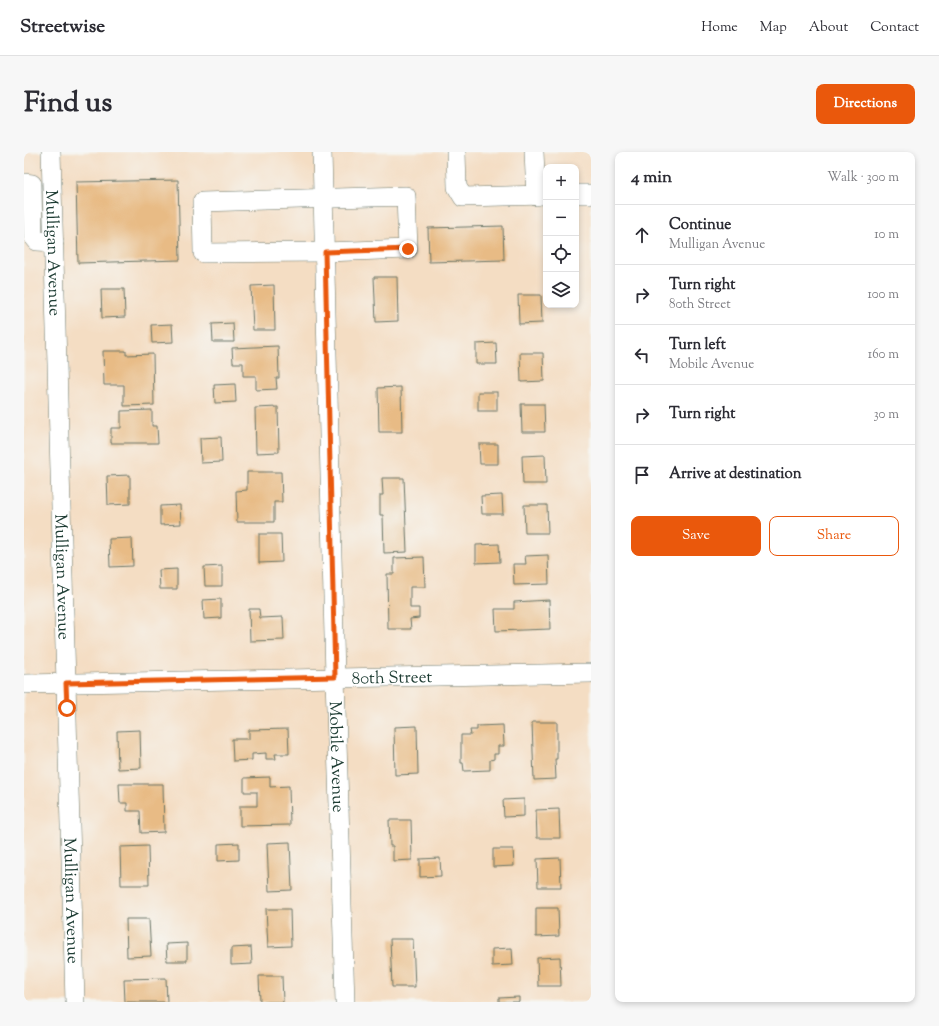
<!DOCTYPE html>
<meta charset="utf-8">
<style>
:root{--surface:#fff;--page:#f7f7f7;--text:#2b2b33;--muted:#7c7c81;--line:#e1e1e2;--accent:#ea580c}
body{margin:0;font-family:"Sorts Mill Goudy",serif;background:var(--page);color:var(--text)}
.controls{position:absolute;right:12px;top:12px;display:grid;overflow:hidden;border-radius:8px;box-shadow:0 2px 6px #0003}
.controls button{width:36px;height:36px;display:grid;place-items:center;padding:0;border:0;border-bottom:1px solid var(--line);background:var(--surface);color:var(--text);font:20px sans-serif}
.stop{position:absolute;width:12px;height:12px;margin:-9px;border:3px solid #ea580c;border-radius:50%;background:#fff}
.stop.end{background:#ea580c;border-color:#fff;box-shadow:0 1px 4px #0008}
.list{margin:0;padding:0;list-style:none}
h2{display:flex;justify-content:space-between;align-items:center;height:52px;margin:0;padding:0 16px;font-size:17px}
h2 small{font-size:13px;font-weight:400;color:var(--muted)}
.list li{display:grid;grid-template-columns:26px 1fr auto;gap:12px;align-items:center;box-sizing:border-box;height:60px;padding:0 16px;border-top:1px solid var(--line)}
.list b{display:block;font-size:15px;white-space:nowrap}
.list p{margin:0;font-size:13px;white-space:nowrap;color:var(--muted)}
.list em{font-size:13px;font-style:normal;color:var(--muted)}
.actions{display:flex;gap:8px;padding:12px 16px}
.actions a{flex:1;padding:9px 0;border:1px solid var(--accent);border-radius:8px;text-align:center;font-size:14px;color:var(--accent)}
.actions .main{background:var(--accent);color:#fff}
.icon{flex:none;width:22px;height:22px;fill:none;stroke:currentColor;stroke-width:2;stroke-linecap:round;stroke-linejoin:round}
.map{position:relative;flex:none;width:567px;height:850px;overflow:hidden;border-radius:8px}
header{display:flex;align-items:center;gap:24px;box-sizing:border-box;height:56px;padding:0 20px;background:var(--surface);border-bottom:1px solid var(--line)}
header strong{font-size:19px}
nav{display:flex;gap:22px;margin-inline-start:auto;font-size:14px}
.intro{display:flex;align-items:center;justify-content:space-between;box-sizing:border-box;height:96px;padding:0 24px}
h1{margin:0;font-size:28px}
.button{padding:10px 18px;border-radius:8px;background:var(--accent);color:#fff;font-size:14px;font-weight:700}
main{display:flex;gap:24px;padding:0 24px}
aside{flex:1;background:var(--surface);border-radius:8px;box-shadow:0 2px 6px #0003}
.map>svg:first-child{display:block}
.building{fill:#e8bb85}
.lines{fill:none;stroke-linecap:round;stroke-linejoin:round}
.minor-casing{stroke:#6a7566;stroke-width:20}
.minor{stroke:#fff;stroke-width:19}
.route{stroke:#ea580c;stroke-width:5}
.labels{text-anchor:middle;stroke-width:3.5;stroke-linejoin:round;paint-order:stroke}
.street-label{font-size:17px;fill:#1f3d34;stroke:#f6f6f2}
</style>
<header>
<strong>Streetwise</strong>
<nav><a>Home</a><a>Map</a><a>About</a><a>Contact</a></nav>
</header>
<div class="intro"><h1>Find us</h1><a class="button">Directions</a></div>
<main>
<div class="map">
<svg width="567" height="850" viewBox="0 0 567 850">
<rect width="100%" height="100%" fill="#f6f6f2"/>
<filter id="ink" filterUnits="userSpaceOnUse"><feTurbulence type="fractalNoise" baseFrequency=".025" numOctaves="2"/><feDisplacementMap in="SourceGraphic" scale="8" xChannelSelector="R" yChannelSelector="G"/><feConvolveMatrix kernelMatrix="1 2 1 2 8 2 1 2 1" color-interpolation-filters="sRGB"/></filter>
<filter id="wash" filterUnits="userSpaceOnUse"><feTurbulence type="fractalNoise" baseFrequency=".012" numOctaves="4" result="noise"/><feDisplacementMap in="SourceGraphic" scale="16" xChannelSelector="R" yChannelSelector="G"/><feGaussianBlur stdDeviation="0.9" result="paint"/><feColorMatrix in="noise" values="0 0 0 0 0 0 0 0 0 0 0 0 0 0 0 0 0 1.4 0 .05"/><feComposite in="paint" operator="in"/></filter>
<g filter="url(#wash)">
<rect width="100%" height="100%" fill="#f4ddc3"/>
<g id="blocks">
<g class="building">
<polygon points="154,28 156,108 54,111 52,30"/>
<polygon points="479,74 480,108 405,110 404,76"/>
<polygon points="350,125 373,125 374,169 352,170"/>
<polygon points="250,133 251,178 229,178 227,134"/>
<polygon points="77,137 100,137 101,165 78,166"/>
<polygon points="494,143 517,143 518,171 495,172"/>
<polygon points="209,171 210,190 189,190 188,172"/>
<polygon points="148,172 149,190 128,191 127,173"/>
<polygon points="472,191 473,212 452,212 452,192"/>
<polygon points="254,194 255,226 252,226 253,237 232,238 232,224 219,224 219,211 209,211 208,196"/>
<polygon points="79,199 102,199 102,203 129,202 130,253 100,254 100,233 80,233"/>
<polygon points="496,201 519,201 520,229 497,230"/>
<polygon points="211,232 212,250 191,251 190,233"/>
<polygon points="377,235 378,280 355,280 354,236"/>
<rect x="454" y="240" width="19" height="19"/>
<polygon points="497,252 520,252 521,280 498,280"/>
<polygon points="254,255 255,300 232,301 231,256"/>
<polygon points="128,258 128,274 133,274 134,291 87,291 87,276 97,276 97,259"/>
<polygon points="197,285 198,310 177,311 176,286"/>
<polygon points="455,292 474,292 474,312 456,312"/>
<polygon points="521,303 522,332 499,332 498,304"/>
<polygon points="223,320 257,320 258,350 250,350 250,370 213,370 212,339 223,338"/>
<polygon points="106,323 106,352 84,353 83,324"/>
<polygon points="358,326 380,326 383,400 360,401 359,363 356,363 356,343 359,343"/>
<polygon points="478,343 479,362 458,362 457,344"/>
<polygon points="156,353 157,372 136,373 136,354"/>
<polygon points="500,353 523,353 524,381 501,381"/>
<polygon points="235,382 257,382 258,410 235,411"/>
<polygon points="108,386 109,414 86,415 85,387"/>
<polygon points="475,392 476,410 452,411 452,393"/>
<polygon points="524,403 525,432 490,433 489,412 502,412 501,404"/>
<polygon points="400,405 401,435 386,435 386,456 395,456 395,466 386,467 387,477 364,477 363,422 370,422 370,406"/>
<polygon points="198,414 198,434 181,434 180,415"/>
<polygon points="153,417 153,437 136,437 135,418"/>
<polygon points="197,447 197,466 180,467 179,448"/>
<polygon points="525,448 526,477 472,479 471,457 490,457 490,450"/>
<polygon points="225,457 235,457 236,466 259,465 260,488 226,489"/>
<polygon points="508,570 533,570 533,607 531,607 532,627 510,628"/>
<polygon points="479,573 480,594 474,594 474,602 470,602 470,607 466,608 466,618 440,619 439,611 437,611 437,583 447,583 446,578 453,578 453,574"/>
<polygon points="393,574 394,622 371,623 370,575"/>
<polygon points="264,577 265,602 251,602 252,607 242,607 242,601 228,602 228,608 209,609 208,587 225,587 225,578"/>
<polygon points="116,578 117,616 94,617 93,579"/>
<polygon points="246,625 246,635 265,634 266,673 216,674 216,654 233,654 233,640 220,640 220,626"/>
<polygon points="95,632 139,632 140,680 117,681 116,659 103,659 103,651 96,651"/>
<polygon points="500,647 500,664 480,665 479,648"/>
<polygon points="535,657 536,686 513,686 512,658"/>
<polygon points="365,668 387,668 388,708 369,709 369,694 366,694"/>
<polygon points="266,690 268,738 245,739 243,691"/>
<polygon points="215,691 215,708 194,709 194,692"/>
<polygon points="124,694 125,733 97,733 96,695"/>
<polygon points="469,697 489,697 490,714 469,715"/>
<polygon points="416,706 417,724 396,725 396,707"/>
<polygon points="536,706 537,735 514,735 513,707"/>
<polygon points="512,756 534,756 535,784 512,785"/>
<polygon points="242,757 266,757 267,794 244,795"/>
<polygon points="102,767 125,767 127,804 103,805"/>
<polygon points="366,787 389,787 391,835 368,835"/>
<polygon points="163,791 163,809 143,809 142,792"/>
<polygon points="227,795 228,812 207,813 207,796"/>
<polygon points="488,796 489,813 468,814 468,797"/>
<polygon points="536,805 537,834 514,834 513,806"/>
<polygon points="235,824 258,824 259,850 236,850"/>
<polygon points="142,826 143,850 101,850 100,827"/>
<polygon points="495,845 495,850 475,850 475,846"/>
</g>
</g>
</g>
<g filter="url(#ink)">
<use href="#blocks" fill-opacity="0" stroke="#6a7566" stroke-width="1"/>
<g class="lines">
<defs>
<g id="minor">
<path id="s1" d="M27 0 51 850"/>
<path id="s2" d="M298 0 311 525 321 850"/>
<polyline points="432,0 433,35 439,45 522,43"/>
<polyline points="510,0 512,44"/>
<polyline points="0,31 8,32 9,84 13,89 30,90"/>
<polyline points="552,42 567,42"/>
<polygon points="382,44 384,97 301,100 179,101 178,50"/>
<path id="s3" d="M0 532 567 521"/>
</g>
</defs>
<use href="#minor" class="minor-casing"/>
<use href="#minor" class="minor"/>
</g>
</g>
<g class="lines" filter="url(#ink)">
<polyline class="route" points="43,556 42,531 311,525 301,100 384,97"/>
</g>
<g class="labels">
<g class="street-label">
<text dy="6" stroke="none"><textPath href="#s1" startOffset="101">Mulligan Avenue</textPath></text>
<text dy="6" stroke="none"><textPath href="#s1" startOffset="425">Mulligan Avenue</textPath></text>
<text dy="6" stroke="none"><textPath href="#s3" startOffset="368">80th Street</textPath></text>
<text dy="6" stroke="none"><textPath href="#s2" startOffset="605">Mobile Avenue</textPath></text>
<text dy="6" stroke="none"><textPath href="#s1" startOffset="749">Mulligan Avenue</textPath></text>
</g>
</g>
</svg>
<div class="controls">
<button>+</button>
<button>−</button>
<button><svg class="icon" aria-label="locate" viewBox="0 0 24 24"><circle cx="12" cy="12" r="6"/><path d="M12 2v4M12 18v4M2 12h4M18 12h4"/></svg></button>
<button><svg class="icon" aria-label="layers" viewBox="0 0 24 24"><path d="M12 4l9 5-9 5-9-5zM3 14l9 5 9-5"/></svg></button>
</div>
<div class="stop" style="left:43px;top:556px"></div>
<div class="stop end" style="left:384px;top:97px"></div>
</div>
<aside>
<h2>4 min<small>Walk · 300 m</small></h2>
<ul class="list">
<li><svg class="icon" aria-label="ahead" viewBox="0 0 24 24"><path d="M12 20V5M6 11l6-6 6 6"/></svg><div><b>Continue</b><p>Mulligan Avenue</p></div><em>10 m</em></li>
<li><svg class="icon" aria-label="right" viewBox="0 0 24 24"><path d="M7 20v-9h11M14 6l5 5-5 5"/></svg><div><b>Turn right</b><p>80th Street</p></div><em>100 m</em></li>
<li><svg class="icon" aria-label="left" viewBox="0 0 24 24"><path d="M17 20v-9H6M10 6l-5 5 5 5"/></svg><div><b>Turn left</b><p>Mobile Avenue</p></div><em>160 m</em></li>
<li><svg class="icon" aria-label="right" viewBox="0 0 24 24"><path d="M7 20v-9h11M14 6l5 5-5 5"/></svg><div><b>Turn right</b></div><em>30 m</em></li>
<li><svg class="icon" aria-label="arrive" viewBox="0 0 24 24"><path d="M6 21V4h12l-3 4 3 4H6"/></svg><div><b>Arrive at destination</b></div></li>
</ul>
<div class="actions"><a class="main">Save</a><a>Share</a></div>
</aside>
</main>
